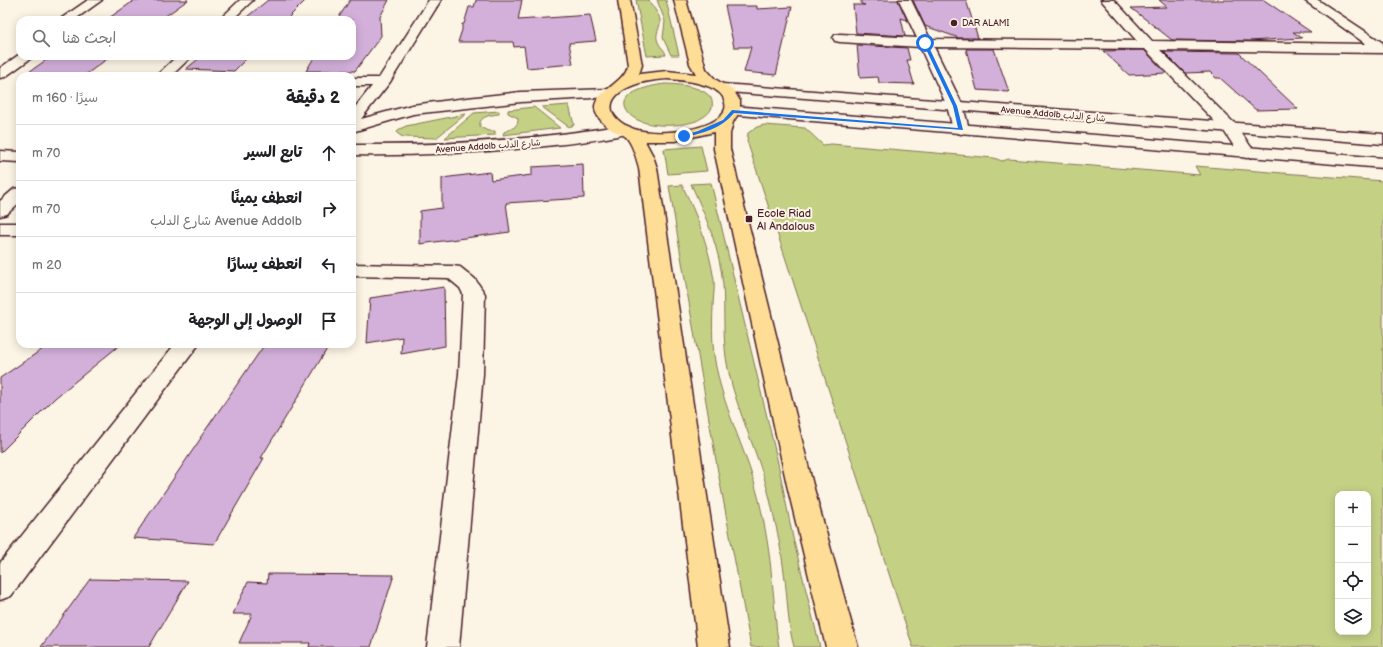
<!DOCTYPE html>
<html lang="ar">
<meta charset="utf-8">
<style>
:root{--surface:#fff;--page:#f2f2f2;--text:#202124;--muted:#757577;--line:#e0e0e0}
body{margin:0;font-family:"Balsamiq Sans","Playpen Sans Arabic",sans-serif;background:var(--page);color:var(--text);direction:rtl}
.controls{position:absolute;right:12px;bottom:12px;display:grid;overflow:hidden;border-radius:8px;box-shadow:0 2px 10px #0003}
.controls button{width:36px;height:36px;display:grid;place-items:center;padding:0;border:0;border-bottom:1px solid var(--line);background:var(--surface);color:var(--text);font:20px sans-serif}
.stop{position:absolute;width:12px;height:12px;margin:-9px;border:3px solid #1a73e8;border-radius:50%;background:#fff}
.stop.end{background:#1a73e8;border-color:#fff;box-shadow:0 1px 4px #0008}
.list{margin:0;padding:0;list-style:none}
h2{display:flex;justify-content:space-between;align-items:center;height:52px;margin:0;padding:0 16px;font-size:17px}
h2 small{font-size:13px;font-weight:400;color:var(--muted)}
.list li{display:grid;grid-template-columns:26px 1fr auto;gap:12px;align-items:center;box-sizing:border-box;height:56px;padding:0 16px;border-top:1px solid var(--line)}
.list b{display:block;font-size:15px;white-space:nowrap}
.list p{margin:0;font-size:13px;white-space:nowrap;color:var(--muted)}
.list em{font-size:13px;font-style:normal;color:var(--muted)}
.icon{flex:none;width:22px;height:22px;fill:none;stroke:currentColor;stroke-width:2;stroke-linecap:round;stroke-linejoin:round}
.map{position:relative;flex:none;width:1383px;height:647px;overflow:hidden;direction:ltr}
.search{position:absolute;background:var(--surface);box-shadow:0 2px 10px #0003;left:16px;top:16px;width:340px;height:44px;display:flex;align-items:center;gap:10px;box-sizing:border-box;padding:0 14px;border-radius:12px;color:var(--muted);font-size:15px}
.panel{position:absolute;background:var(--surface);box-shadow:0 2px 10px #0003;left:16px;top:72px;width:340px;height:276px;border-radius:12px;direction:rtl}
.map>svg:first-child{display:block}
.green{fill:#c4d185;stroke:#877858;fill-rule:evenodd}
.building{fill:#d3b0da;stroke:#4a1f2b}
.lines{fill:none;stroke-linecap:round;stroke-linejoin:round}
.minor-casing{stroke:#4a1f2b;stroke-width:3}
.tertiary-casing{stroke:#4a1f2b;stroke-width:3}
.primary-casing{stroke:#4a1f2b;stroke-width:3}
.minor{fill:#fcf5e5;fill-rule:evenodd}
.tertiary{fill:#fcf5e5;fill-rule:evenodd}
.primary{fill:#fedd96;fill-rule:evenodd}
.route{fill:#1a73e8}
.poi-dot{fill:#4a1f2b;stroke:#fcf5e5;stroke-width:1.5}
.labels{text-anchor:middle;stroke-width:4;stroke-linejoin:round;paint-order:stroke}
.far-poi-label{font-size:9px;fill:#4a1f2b;stroke:#fcf5e5;text-anchor:start}
.far-street-label{font-size:9px;fill:#4a1f2b;stroke:#fcf5e5}
.poi-label{font-size:11px;fill:#4a1f2b;stroke:#fcf5e5;text-anchor:start}
</style>
<div class="map">
<svg width="1383" height="647" viewBox="0 0 1383 647">
<rect width="100%" height="100%" fill="#fcf5e5"/>
<filter id="ink" filterUnits="userSpaceOnUse"><feTurbulence type="fractalNoise" baseFrequency=".025" numOctaves="2"/><feDisplacementMap in="SourceGraphic" scale="8" xChannelSelector="R" yChannelSelector="G"/><feConvolveMatrix kernelMatrix="1 2 1 2 8 2 1 2 1" color-interpolation-filters="sRGB"/></filter>
<g filter="url(#ink)">
<g class="green">
<path d="M636 0H649C652 7 659 13 660 20 661 28 654 34 658 42 660 48 665 49 666 55L647 56Z"/>
<polygon points="657,0 666,0 679,55 671,55 663,38 665,21"/>
<path d="M665 84C677 84 717 87 712 107 710 114 702 118 696 121 679 127 638 129 627 111 615 92 655 85 665 84Z"/>
<polygon points="569,105 574,125 569,127 542,107"/>
<path d="M534 107 560 128 503 135 504 132C511 129 519 127 518 118L508 113V110Z"/>
<path d="M499 111V114C491 115 478 116 480 127L488 131H495V135L445 138 474 113Z"/>
<polygon points="466,114 436,138 405,137 401,136 397,133 398,130 406,126"/>
<path d="M764 125 805 128 823 145 831 144 994 158 1002 161 1009 159 1200 175 1195 166 1383 181V647H913L747 141 748 133 757 127ZM1338 494H1368V632H1338Z"/>
<polygon points="701,146 707,171 668,174 664,149"/>
<path d="M711 183 778 463 793 538 820 647H794C787 622 788 598 784 572 781 546 775 521 769 495 758 452 737 412 728 369 722 340 725 313 723 285 720 249 706 217 691 184Z"/>
<path d="M682 185C697 215 709 247 714 280 715 288 713 298 713 307 712 327 712 347 716 367 725 413 748 454 759 500 765 526 770 554 772 581 775 603 775 625 779 647H751L718 472 669 186Z"/>
</g>
<g class="building">
<polygon points="135,0 188,0 160,20 106,20"/>
<polygon points="268,0 306,0 286,20 243,20"/>
<polygon points="350,0 389,0 380,17 381,36 355,71 306,71 315,56 352,56 352,20 337,20"/>
<polygon points="476,0 522,0 518,20 590,15 596,41 569,43 573,64 527,68 524,46 514,47 513,42 458,42 462,30 462,24 464,24 469,7 474,7"/>
<polygon points="861,0 898,0 907,20 901,18 905,36 856,33 853,5 865,5 861,4"/>
<polygon points="913,0 966,0 978,38 959,38 925,26"/>
<polygon points="1159,0 1264,0 1311,32 1293,32 1302,38 1249,41 1172,40 1131,8 1167,7"/>
<polygon points="725,6 757,6 757,9 792,7 776,75 744,72 751,47 734,47"/>
<polygon points="857,45 907,48 910,60 907,60 914,84 879,83 878,77 860,78"/>
<polygon points="966,49 994,49 1009,92 977,90"/>
<polygon points="1144,50 1166,73 1129,75 1103,51"/>
<polygon points="1164,52 1239,53 1298,109 1256,110 1220,78 1216,78 1210,72 1185,73"/>
<polygon points="52,56 111,56 84,76 23,76"/>
<polygon points="202,56 249,56 234,71 186,69"/>
<polygon points="583,164 584,198 506,203 510,232 420,244 420,211 442,208 442,178 490,172 491,180 532,175 532,167"/>
<polygon points="444,287 445,346 401,354 402,337 367,343 370,298"/>
<polygon points="50,344 121,344 55,398 0,453 0,378"/>
<polygon points="265,344 330,344 261,458 264,458 214,544 133,538 201,438 200,438"/>
<polygon points="268,574 394,575 371,647 309,647 310,643 239,643 252,614 233,614 248,582 267,583"/>
<polygon points="90,579 188,581 149,647 41,647"/>
</g>
<g class="lines">
<defs>
<g id="minor">
<polygon points="88,0 102,0 74,20 59,20"/>
<polygon points="240,0 253,0 232,20 219,20"/>
<polygon points="429,0 441,0 390,82 361,119 412,105 467,98 521,92 610,89 615,90 617,93 615,96 610,97 521,102 413,114 352,132 352,111 372,86 352,86 352,78 379,78"/>
<polygon points="899,0 911,0 930,39 1137,41 1101,0 1114,0 1152,41 1366,44 1304,0 1318,0 1383,43 1383,53 1160,50 1236,125 1255,153 1253,157 1247,158 1241,157 1224,131 1145,49 934,47 963,106 969,129 967,132 961,134 955,132 953,129 947,106 920,47 840,42 835,41 833,38 835,35 840,34 917,38"/>
<polygon points="20,54 20,56 34,56 5,77 0,78 0,68"/>
<polygon points="177,56 192,56 171,76 156,76"/>
<path d="M624 125 630 127 632 130 630 133C602 140 574 143 546 146 481 153 417 156 352 155V145C444 146 534 140 624 125Z"/>
<polygon points="0,151 20,152 20,162 0,161"/>
<polygon points="20,188 20,202 7,214 0,216 0,201 14,189"/>
<rect x="0" y="223" width="20" height="12"/>
<polygon points="352,264 453,266 460,267 475,279 485,294 483,374 459,647 427,647 459,374 463,294 460,288 448,278 352,276"/>
<polygon points="175,344 199,344 11,596 0,600 0,563"/>
</g>
<g id="tertiary">
<polygon points="722,84 1383,134 1383,144 717,91 715,88 717,85"/>
<polygon points="732,106 1383,158 1383,168 727,114 724,111 727,108"/>
</g>
<path id="primary" d="M618 0H630L642 65 639 74 667 71 696 74 690 64 674 0H686L706 69 715 79 734 91 740 101V111L733 122 730 134V149L813 485 858 647H826L787 485 714 149V132L675 141H645L653 156 657 168 730 647H698L639 168C637 160 632 143 626 137 622 133 614 132 609 128 570 97 624 89 628 65ZM667 79C682 80 723 83 725 103 726 107 725 112 722 115 705 132 656 136 634 129 604 118 604 96 634 85 644 81 656 80 667 79Z"/>
</defs>
<use href="#minor" class="minor-casing"/>
<use href="#tertiary" class="tertiary-casing"/>
<use href="#primary" class="primary-casing"/>
<use href="#minor" class="minor"/>
<use href="#tertiary" class="tertiary"/>
<use href="#primary" class="primary"/>
</g>
</g>
<path class="route" d="M925 42 927 43 957 106 963 130 734 113C722 128 702 134 684 137L681 136 698 131 723 120 732 110 958 128 953 106 923 43Z"/>
<g class="poi-dot">
<circle cx="954" cy="23" r="4"/>
<rect x="745" y="215" width="8" height="8" rx="2"/>
</g>
<g class="labels">
<g class="far-poi-label">
<text x="962" y="26">DAR ALAMI</text>
</g>
<g class="far-street-label">
<text transform="translate(1053 114) rotate(5)" y="3">Avenue Addolb شارع الدلب</text>
<text transform="translate(488 146) rotate(-4)" y="3">Avenue Addolb شارع الدلب</text>
</g>
<g class="poi-label">
<text x="757" y="217">Ecole Riad<tspan x="757" dy="13">Al Andalous</tspan></text>
</g>
</g>
</svg>
<div class="controls">
<button>+</button>
<button>−</button>
<button><svg class="icon" aria-label="locate" viewBox="0 0 24 24"><circle cx="12" cy="12" r="6"/><path d="M12 2v4M12 18v4M2 12h4M18 12h4"/></svg></button>
<button><svg class="icon" aria-label="layers" viewBox="0 0 24 24"><path d="M12 4l9 5-9 5-9-5zM3 14l9 5 9-5"/></svg></button>
</div>
<div class="stop" style="left:925px;top:43px"></div>
<div class="stop end" style="left:684px;top:136px"></div>
<div class="search"><svg class="icon" aria-label="search" viewBox="0 0 24 24"><circle cx="10" cy="10" r="6"/><path d="M15 15l6 6"/></svg>ابحث هنا</div>
<section class="panel">
<h2>2 دقيقة<small>سيرًا · 160 m</small></h2>
<ul class="list">
<li><svg class="icon" aria-label="ahead" viewBox="0 0 24 24"><path d="M12 20V5M6 11l6-6 6 6"/></svg><div><b>تابع السير</b></div><em>70 m</em></li>
<li><svg class="icon" aria-label="right" viewBox="0 0 24 24"><path d="M7 20v-9h11M14 6l5 5-5 5"/></svg><div><b>انعطف يمينًا</b><p>Avenue Addolb شارع الدلب</p></div><em>70 m</em></li>
<li><svg class="icon" aria-label="left" viewBox="0 0 24 24"><path d="M17 20v-9H6M10 6l-5 5 5 5"/></svg><div><b>انعطف يسارًا</b></div><em>20 m</em></li>
<li><svg class="icon" aria-label="arrive" viewBox="0 0 24 24"><path d="M6 21V4h12l-3 4 3 4H6"/></svg><div><b>الوصول إلى الوجهة</b></div></li>
</ul>
</section>
</div>
